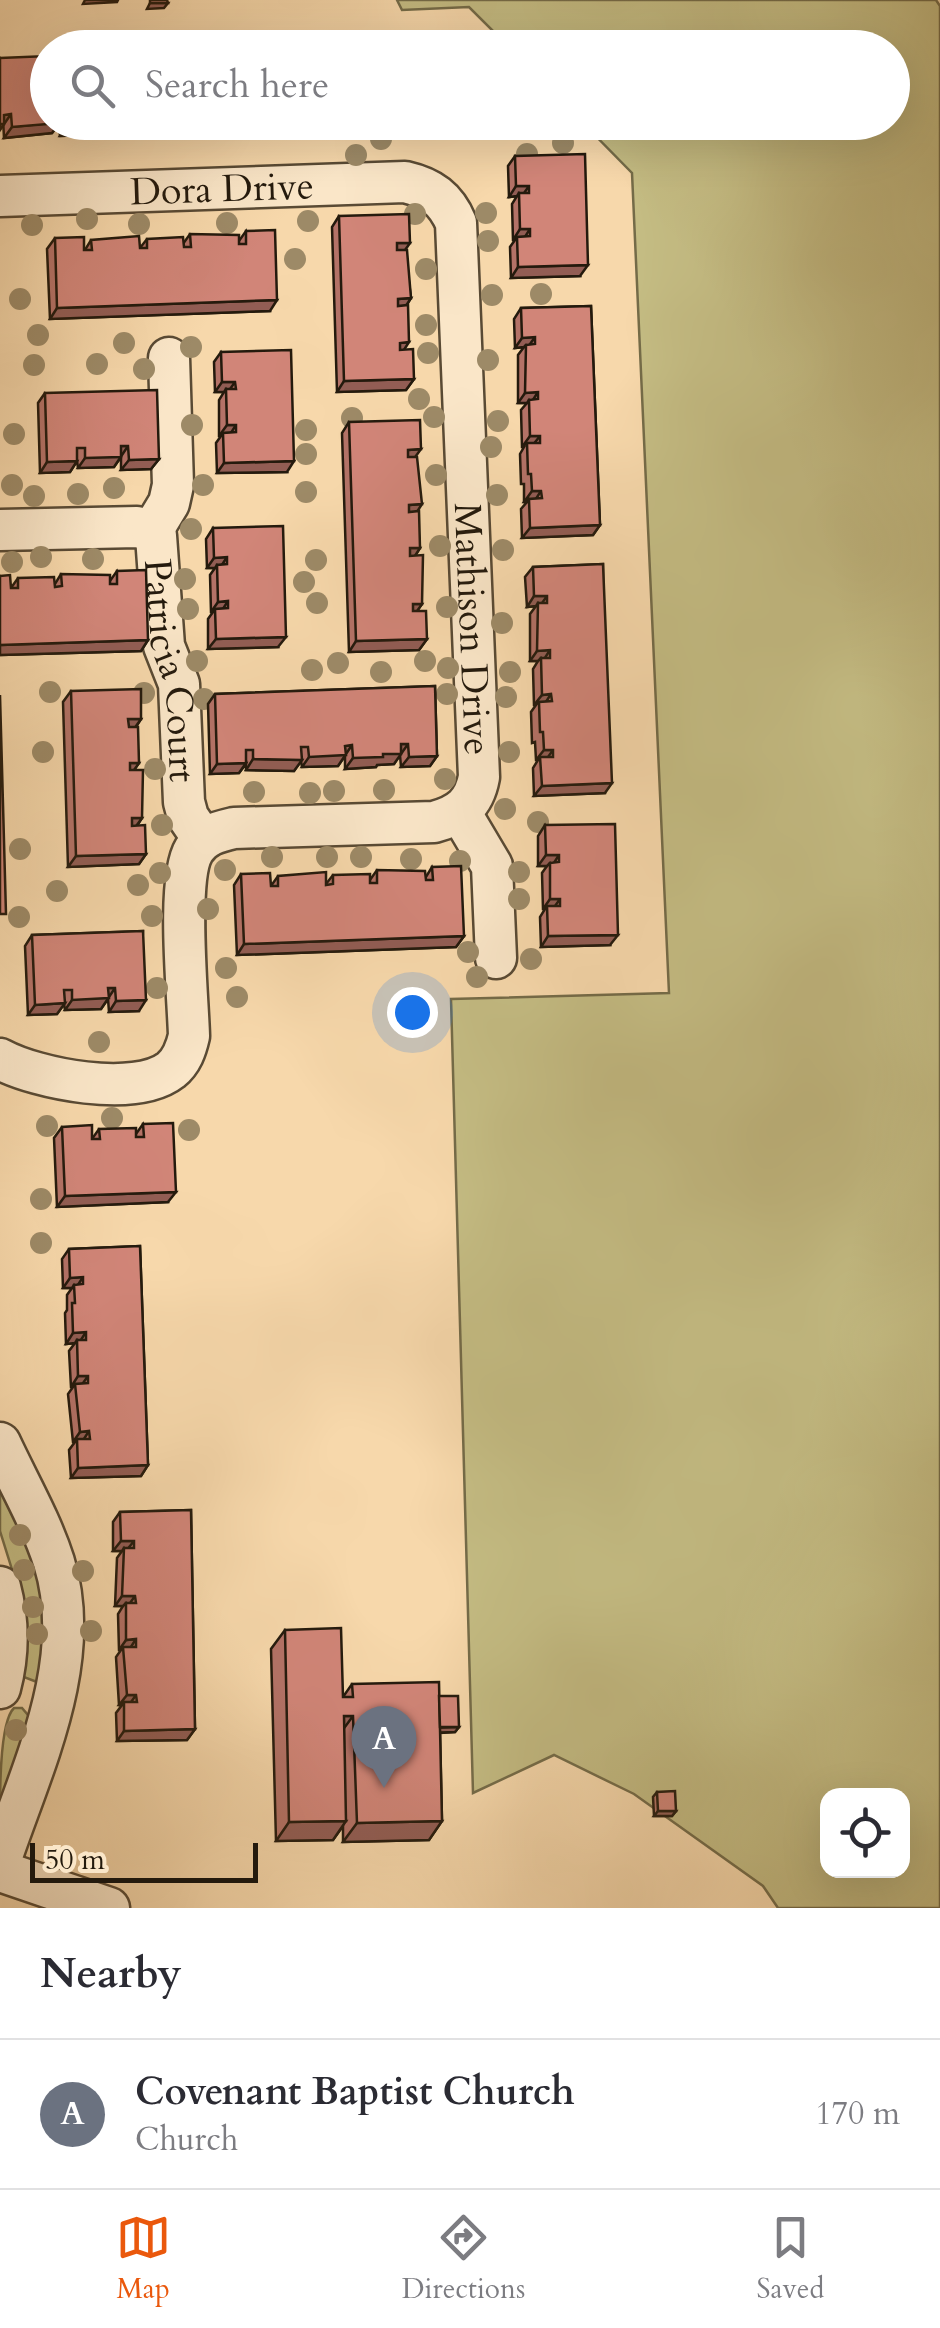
<!DOCTYPE html>
<style>
:root{--surface:#fff;--page:#f2f2f3;--text:#2b2b33;--muted:#7c7c81;--line:#e1e1e2;--accent:#ea580c}
body{margin:0;font-family:Cardo,serif;background:var(--page);color:var(--text)}
.controls{position:absolute;right:30px;bottom:30px;display:grid;overflow:hidden;border-radius:20px;box-shadow:0 10px 40px #0002}
.controls button{width:90px;height:90px;display:grid;place-items:center;padding:0;border:0;border-bottom:2px solid var(--line);background:var(--surface);color:var(--text);font:50px sans-serif}
.scale{position:absolute;left:30px;bottom:25px;width:228px;box-sizing:border-box;padding-left:10px;border:5px solid #241a0d;border-top:0;font-size:28px;line-height:35px;white-space:nowrap;color:#241a0d;-webkit-text-stroke:8px #fae6c8;paint-order:stroke}
.you{position:absolute;left:412px;top:1012px;width:35px;height:35px;margin:-25px;border:8px solid #fff;border-radius:50%;background:#1a73e8;box-shadow:0 0 0 15px #1a73e833}
.badge{display:grid;place-items:center;width:65px;height:65px;border-radius:50%;background:var(--accent);color:#fff;font-size:32px;font-weight:700}
.pin{position:absolute;translate:-50% -82px;filter:drop-shadow(0 2px 5px #0008)}
.pin::after{content:'';position:absolute;top:52px;width:35px;height:30px;background:inherit;clip-path:polygon(0 0,100% 0,50% 100%)}
.list{margin:0;padding:0;list-style:none}
h2{display:flex;justify-content:space-between;align-items:center;height:130px;margin:0;padding:0 40px;font-size:42px}
h2 small{font-size:32px;font-weight:400;color:var(--muted)}
.list li{display:grid;grid-template-columns:65px 1fr auto;gap:30px;align-items:center;box-sizing:border-box;height:150px;padding:0 40px;border-top:2px solid var(--line)}
.list b{display:block;font-size:38px;white-space:nowrap}
.list p{margin:0;font-size:32px;white-space:nowrap;color:var(--muted)}
.list em{font-size:32px;font-style:normal;color:var(--muted)}
.icon{flex:none;width:55px;height:55px;fill:none;stroke:currentColor;stroke-width:2;stroke-linecap:round;stroke-linejoin:round}
.map{position:relative;flex:none;width:940px;height:1908px;overflow:hidden}
.search{position:absolute;background:var(--surface);box-shadow:0 10px 40px #0002;left:30px;right:30px;top:30px;height:110px;display:flex;align-items:center;gap:25px;box-sizing:border-box;padding:0 35px;border-radius:55px;color:var(--muted);font-size:38px}
.sheet{height:280px;background:var(--surface)}
nav{display:flex;justify-content:space-around;align-items:center;box-sizing:border-box;height:140px;border-top:2px solid var(--line);background:var(--surface);font-size:28px;color:var(--muted)}
nav a{display:grid;justify-items:center;gap:5px}
nav .on{color:var(--accent)}
.map>svg:first-child{display:block}
.green{fill:#c4bc83;stroke:#746b48;stroke-width:2.5;fill-rule:evenodd}
.lines{fill:none;stroke-linecap:round;stroke-linejoin:round}
.minor-casing{stroke:#594a34;stroke-width:45}
.minor{stroke:#fae6c8;stroke-width:40}
.tree{fill:#9d8a67}
.wall{fill:#b47267;stroke:#241a0d;stroke-width:2.5}
.shaded-wall{fill:#925d54;stroke:#241a0d;stroke-width:2.5}
.building{fill:#d18578;stroke:#241a0d;stroke-width:2.5}
.labels{text-anchor:middle;stroke-width:8;stroke-linejoin:round;paint-order:stroke}
.street-label{font-size:38px;fill:#241a0d;stroke:#fae6c8}
</style>
<div class="map">
<svg width="940" height="1908" viewBox="0 0 940 1908">
<rect width="100%" height="100%" fill="#f7d8ab"/>
<filter id="stains"><feTurbulence type="fractalNoise" baseFrequency=".002" numOctaves="4"/><feColorMatrix values="0 0 0 0 .2 0 0 0 0 .09 0 0 0 0 .02 0 0 0 .5 -.17"/></filter>
<radialGradient id="worn" r=".72"><stop offset=".6" stop-color="#630" stop-opacity="0"/><stop offset="1" stop-color="#630" stop-opacity=".3"/></radialGradient>
<g class="green">
<path d="M397 0H936L940 6V1908H778L763 1886 634 1794 554 1755 473 1793 451 999 669 993 632 173 583 123 892 122V48L509 47 469 7 402 10ZM828 1796H902V1870H828Z"/>
<polygon points="0,1474 44,1584 44,1677 37,1682 21,1676 19,1592 0,1531"/>
<path d="M14 1708H22L33 1721 0 1809C0 1785 0 1721 14 1708Z"/>
</g>
<g class="lines">
<defs>
<g id="minor">
<path id="s1" d="M0 196 405 182C431 188 446 199 456 223L479 777C474 804 460 815 434 822L234 828C217 832 204 835 194 850 176 879 188 997 189 1036 186 1049 182 1061 171 1070 135 1098 37 1079 0 1059"/>
<path id="s2" d="M0 530 137 527 152 531 156 536 164 646 179 684 184 802 188 817 203 839"/>
<polyline points="152,531 169,503 173,485 169,358"/>
<polyline points="460,812 492,866 496,958"/>
<path d="M0 1443C18 1482 41 1521 54 1562 85 1662 31 1769 0 1862"/>
<path d="M0 1587C9 1621 9 1654 0 1688"/>
<polyline points="0,1871 109,1908"/>
</g>
</defs>
<use href="#minor" class="minor-casing"/>
<use href="#minor" class="minor"/>
</g>
<g class="tree">
<circle cx="381" cy="139" r="11"/>
<circle cx="563" cy="143" r="11"/>
<circle cx="527" cy="154" r="11"/>
<circle cx="356" cy="155" r="11"/>
<circle cx="486" cy="213" r="11"/>
<circle cx="415" cy="214" r="11"/>
<circle cx="87" cy="219" r="11"/>
<circle cx="308" cy="221" r="11"/>
<circle cx="227" cy="223" r="11"/>
<circle cx="139" cy="224" r="11"/>
<circle cx="32" cy="225" r="11"/>
<circle cx="488" cy="241" r="11"/>
<circle cx="295" cy="259" r="11"/>
<circle cx="426" cy="269" r="11"/>
<circle cx="541" cy="294" r="11"/>
<circle cx="492" cy="295" r="11"/>
<circle cx="20" cy="299" r="11"/>
<circle cx="426" cy="325" r="11"/>
<circle cx="38" cy="335" r="11"/>
<circle cx="124" cy="343" r="11"/>
<circle cx="191" cy="347" r="11"/>
<circle cx="428" cy="353" r="11"/>
<circle cx="488" cy="360" r="11"/>
<circle cx="97" cy="364" r="11"/>
<circle cx="34" cy="365" r="11"/>
<circle cx="144" cy="369" r="11"/>
<circle cx="419" cy="399" r="11"/>
<circle cx="434" cy="417" r="11"/>
<circle cx="352" cy="418" r="11"/>
<circle cx="498" cy="421" r="11"/>
<circle cx="192" cy="425" r="11"/>
<circle cx="306" cy="430" r="11"/>
<circle cx="14" cy="434" r="11"/>
<circle cx="491" cy="447" r="11"/>
<circle cx="306" cy="454" r="11"/>
<circle cx="436" cy="475" r="11"/>
<circle cx="12" cy="485" r="11"/>
<circle cx="203" cy="485" r="11"/>
<circle cx="114" cy="488" r="11"/>
<circle cx="306" cy="492" r="11"/>
<circle cx="78" cy="494" r="11"/>
<circle cx="497" cy="495" r="11"/>
<circle cx="34" cy="496" r="11"/>
<circle cx="191" cy="529" r="11"/>
<circle cx="440" cy="546" r="11"/>
<circle cx="503" cy="550" r="11"/>
<circle cx="41" cy="557" r="11"/>
<circle cx="93" cy="559" r="11"/>
<circle cx="316" cy="560" r="11"/>
<circle cx="12" cy="562" r="11"/>
<circle cx="185" cy="579" r="11"/>
<circle cx="304" cy="582" r="11"/>
<circle cx="317" cy="603" r="11"/>
<circle cx="447" cy="607" r="11"/>
<circle cx="188" cy="609" r="11"/>
<circle cx="502" cy="623" r="11"/>
<circle cx="197" cy="661" r="11"/>
<circle cx="425" cy="661" r="11"/>
<circle cx="338" cy="663" r="11"/>
<circle cx="448" cy="668" r="11"/>
<circle cx="312" cy="670" r="11"/>
<circle cx="381" cy="672" r="11"/>
<circle cx="510" cy="672" r="11"/>
<circle cx="50" cy="692" r="11"/>
<circle cx="144" cy="693" r="11"/>
<circle cx="447" cy="694" r="11"/>
<circle cx="506" cy="697" r="11"/>
<circle cx="204" cy="699" r="11"/>
<circle cx="43" cy="752" r="11"/>
<circle cx="509" cy="752" r="11"/>
<circle cx="155" cy="769" r="11"/>
<circle cx="445" cy="779" r="11"/>
<circle cx="384" cy="790" r="11"/>
<circle cx="334" cy="791" r="11"/>
<circle cx="254" cy="792" r="11"/>
<circle cx="310" cy="793" r="11"/>
<circle cx="505" cy="809" r="11"/>
<circle cx="538" cy="822" r="11"/>
<circle cx="162" cy="825" r="11"/>
<circle cx="20" cy="849" r="11"/>
<circle cx="272" cy="857" r="11"/>
<circle cx="327" cy="857" r="11"/>
<circle cx="361" cy="857" r="11"/>
<circle cx="411" cy="859" r="11"/>
<circle cx="460" cy="861" r="11"/>
<circle cx="225" cy="870" r="11"/>
<circle cx="519" cy="872" r="11"/>
<circle cx="160" cy="873" r="11"/>
<circle cx="138" cy="885" r="11"/>
<circle cx="57" cy="891" r="11"/>
<circle cx="519" cy="899" r="11"/>
<circle cx="208" cy="909" r="11"/>
<circle cx="152" cy="916" r="11"/>
<circle cx="19" cy="917" r="11"/>
<circle cx="468" cy="952" r="11"/>
<circle cx="531" cy="959" r="11"/>
<circle cx="226" cy="968" r="11"/>
<circle cx="477" cy="977" r="11"/>
<circle cx="157" cy="988" r="11"/>
<circle cx="237" cy="997" r="11"/>
<circle cx="99" cy="1042" r="11"/>
<circle cx="112" cy="1118" r="11"/>
<circle cx="47" cy="1126" r="11"/>
<circle cx="189" cy="1130" r="11"/>
<circle cx="41" cy="1199" r="11"/>
<circle cx="41" cy="1243" r="11"/>
<circle cx="20" cy="1535" r="11"/>
<circle cx="24" cy="1570" r="11"/>
<circle cx="83" cy="1571" r="11"/>
<circle cx="33" cy="1607" r="11"/>
<circle cx="91" cy="1631" r="11"/>
<circle cx="37" cy="1634" r="11"/>
<circle cx="16" cy="1730" r="11"/>
</g>
<g class="wall">
<polygon points="0,58 48,122 96,122 89,135 60,136 59,124 52,133 4,138"/>
<polygon points="128,122 219,122 213,132 182,134 182,131 164,132 164,125 157,135 128,136"/>
<polygon points="515,156 580,276 511,278 510,247 515,240 513,240 512,204 517,196 509,197 508,166"/>
<polygon points="339,216 405,250 411,298 406,306 404,350 414,379 406,390 337,392 332,227"/>
<polygon points="246,231 270,311 50,319 47,249 55,238 85,250 91,240 140,248 147,239 183,244 190,234 239,241"/>
<polygon points="591,306 600,525 593,535 522,538 521,509 527,502 524,502 524,484 521,484 520,454 524,447 522,447 521,410 527,403 518,403 518,355 524,347 515,348 514,319 521,308"/>
<polygon points="221,352 287,472 217,473 216,443 221,436 219,436 219,400 224,392 215,392 214,362"/>
<polygon points="45,393 159,459 151,469 121,470 121,457 114,467 78,468 77,461 70,472 40,473 38,403"/>
<polygon points="349,422 416,457 417,512 420,548 415,556 422,604 417,611 427,639 419,650 349,652 342,433"/>
<polygon points="213,528 278,647 208,649 208,619 213,612 211,612 210,575 215,568 207,568 206,539"/>
<polygon points="603,564 605,793 534,796 533,768 538,760 536,760 535,742 532,743 531,712 536,705 534,705 533,669 538,661 530,661 530,614 536,606 527,607 525,577 533,567"/>
<polygon points="117,571 148,640 141,651 0,655 0,576 11,588 18,578 55,584 61,574 110,581"/>
<polygon points="435,686 437,756 430,766 401,767 400,755 394,764 377,765 376,767 345,769 345,756 338,766 302,767 301,761 294,771 246,770 246,764 239,773 210,774 208,704 215,694"/>
<polygon points="71,691 141,719 136,727 139,763 134,770 142,818 137,826 146,854 139,864 68,867 63,702"/>
<polygon points="545,825 610,945 541,947 540,917 545,909 543,909 542,873 547,866 538,866 538,836"/>
<polygon points="432,867 464,936 456,947 237,955 234,885 241,874 271,886 278,876 326,884 333,875 370,880 377,870 426,877"/>
<polygon points="143,931 139,1011 109,1012 108,999 101,1009 65,1010 64,1004 57,1014 28,1015 25,946 32,935"/>
<polygon points="143,1124 168,1202 57,1207 54,1138 62,1127 92,1139 99,1129 136,1134"/>
<polygon points="140,1246 148,1465 141,1476 71,1478 69,1450 75,1442 73,1442 68,1394 73,1387 71,1387 69,1351 75,1343 66,1344 65,1313 67,1310 67,1295 72,1288 63,1288 62,1259 69,1249"/>
<polygon points="191,1510 195,1729 187,1740 117,1741 116,1713 122,1705 119,1705 116,1657 121,1650 119,1650 118,1614 123,1606 115,1606 117,1558 122,1551 113,1551 113,1522 120,1512"/>
<polygon points="285,1630 343,1697 352,1684 439,1696 459,1727 455,1732 440,1733 442,1821 429,1840 343,1842 343,1826 333,1840 276,1841 271,1649"/>
<polygon points="657,1792 676,1811 672,1816 654,1816 653,1797"/>
</g>
<g class="shaded-wall">
<polygon points="85,0 118,0 117,2 83,4"/>
<polygon points="150,3 168,3 164,8 147,9"/>
<polygon points="11,114 0,130 0,120 4,115"/>
<polygon points="60,122 52,133 4,138 12,127"/>
<polygon points="171,122 188,122 182,131 164,132"/>
<polygon points="219,122 213,132 182,134 190,123"/>
<polygon points="224,122 260,122 256,127 220,129"/>
<polygon points="269,122 314,122 312,126 294,129 264,130"/>
<polygon points="324,122 352,122 348,128 319,129"/>
<polygon points="388,122 417,122 415,125 385,127"/>
<polygon points="445,122 463,122 459,128 441,129"/>
<polygon points="472,122 501,122 496,130 467,131"/>
<polygon points="165,124 157,135 128,136 136,125"/>
<polygon points="96,125 89,135 60,136 67,126"/>
<polygon points="516,186 529,186 522,196 519,193 517,196 509,197"/>
<polygon points="520,229 530,229 523,240 517,237 513,240"/>
<polygon points="397,243 410,243 403,253 390,254"/>
<polygon points="588,265 580,276 511,278 518,267"/>
<polygon points="411,298 404,309 391,309 398,299"/>
<polygon points="277,300 270,311 50,319 57,308"/>
<polygon points="535,337 528,347 526,345 524,347 515,348 522,338"/>
<polygon points="409,342 402,353 392,353 400,343"/>
<polygon points="414,379 406,390 337,392 344,381"/>
<polygon points="222,382 235,382 228,392 226,389 224,392 215,392"/>
<polygon points="538,392 531,403 529,400 527,403 518,403 525,393"/>
<polygon points="227,425 236,425 229,436 223,433 219,436"/>
<polygon points="530,436 540,436 532,446 527,443 522,447"/>
<polygon points="121,446 128,446 114,467 78,468 85,458"/>
<polygon points="421,449 413,460 400,460 408,450"/>
<polygon points="159,459 151,469 121,470 129,460"/>
<polygon points="77,461 70,472 40,473 47,462"/>
<polygon points="294,461 287,472 217,473 224,463"/>
<polygon points="532,491 541,491 534,502 529,499 527,502 524,502"/>
<polygon points="422,504 415,515 402,515 409,505"/>
<polygon points="600,525 593,535 522,538 530,528"/>
<polygon points="410,548 420,548 413,559 403,559"/>
<polygon points="227,557 220,568 217,565 215,568 207,568 214,558"/>
<polygon points="534,596 547,596 540,606 538,603 536,606 527,607"/>
<polygon points="228,601 221,612 215,609 211,612 218,602"/>
<polygon points="413,604 422,604 415,614 405,614"/>
<polygon points="286,637 278,647 208,649 216,639"/>
<polygon points="427,639 419,650 349,652 356,641"/>
<polygon points="148,640 141,651 0,655 0,645"/>
<polygon points="550,650 543,661 541,658 538,661 530,661 537,651"/>
<polygon points="551,694 544,705 539,702 534,705 542,695"/>
<polygon points="128,719 141,719 134,729 121,730"/>
<polygon points="401,744 408,744 394,764 377,765 376,767 345,769 353,758 383,754"/>
<polygon points="352,745 338,766 302,767 309,757 345,746"/>
<polygon points="544,750 553,750 546,760 540,757 536,760"/>
<polygon points="437,756 430,766 401,767 409,757"/>
<polygon points="253,759 302,760 294,771 246,770"/>
<polygon points="130,763 139,763 132,773 122,774"/>
<polygon points="246,763 239,773 210,774 217,764"/>
<polygon points="612,783 605,793 534,796 542,786"/>
<polygon points="132,818 142,818 134,829 125,829"/>
<polygon points="146,854 139,864 68,867 76,856"/>
<polygon points="546,855 559,855 552,866 550,863 547,866 538,866"/>
<polygon points="550,899 560,899 553,909 547,906 543,909"/>
<polygon points="618,935 610,945 541,947 548,936"/>
<polygon points="464,936 456,947 237,955 244,944"/>
<polygon points="108,988 115,988 101,1009 65,1010 72,1000"/>
<polygon points="146,1000 139,1011 109,1012 116,1001"/>
<polygon points="65,1003 57,1014 28,1015 35,1005"/>
<polygon points="176,1192 168,1202 57,1207 65,1196"/>
<polygon points="83,1277 76,1288 74,1285 72,1288 63,1288 70,1278"/>
<polygon points="86,1332 79,1343 77,1340 75,1343 66,1344 73,1333"/>
<polygon points="78,1376 88,1376 81,1386 75,1384 71,1387"/>
<polygon points="89,1431 82,1442 77,1439 73,1442 80,1432"/>
<polygon points="148,1465 141,1476 71,1478 78,1468"/>
<polygon points="121,1541 134,1541 126,1551 124,1548 122,1551 113,1551"/>
<polygon points="122,1596 135,1596 128,1606 126,1603 123,1606 115,1606"/>
<polygon points="136,1639 129,1650 123,1647 119,1650 126,1640"/>
<polygon points="127,1695 136,1695 129,1705 124,1702 122,1705 119,1705"/>
<polygon points="344,1716 353,1716 339,1735"/>
<polygon points="459,1727 455,1732 426,1733 430,1728"/>
<polygon points="195,1729 187,1740 117,1741 124,1731"/>
<polygon points="658,1811 676,1811 672,1816 654,1816"/>
<polygon points="346,1821 333,1840 276,1841 289,1822"/>
<polygon points="442,1821 429,1840 343,1842 357,1823"/>
</g>
<g class="building">
<polygon points="150,0 167,0 168,3 150,3"/>
<polygon points="445,44 445,48 390,48 390,46"/>
<polygon points="48,56 48,122 60,123 12,127 11,114 4,115 4,124 0,124 0,58"/>
<polygon points="67,122 96,122 96,125 67,126"/>
<polygon points="135,122 164,122 165,124 136,125"/>
<polygon points="585,154 588,265 518,267 517,237 530,236 530,229 520,229 519,193 529,193 529,186 516,186 515,156"/>
<polygon points="409,214 410,243 397,243 397,250 407,250 411,298 398,299 398,306 408,305 409,342 400,343 400,350 413,349 414,379 344,381 339,216"/>
<polygon points="275,230 277,300 57,308 55,238 84,237 84,250 92,250 91,240 139,236 140,248 147,248 147,239 183,237 184,247 191,247 190,234 239,235 239,244 246,244 246,231"/>
<polygon points="591,306 600,525 530,528 529,499 542,498 541,491 532,491 531,474 528,474 527,443 540,443 540,436 530,436 529,400 538,399 538,392 525,393 526,345 535,344 535,337 522,338 521,308"/>
<polygon points="291,350 294,461 224,463 223,433 236,432 236,425 227,425 226,389 236,389 235,382 222,382 221,352"/>
<polygon points="157,390 159,459 129,460 128,446 121,446 121,457 85,458 85,448 77,448 77,461 47,462 45,393"/>
<polygon points="420,420 421,449 408,450 408,457 417,457 422,504 409,505 409,512 419,511 420,548 410,548 410,556 423,555 422,604 413,604 413,611 426,611 427,639 356,641 349,422"/>
<polygon points="283,526 286,637 216,639 215,609 228,608 228,601 218,602 217,565 227,564 227,557 214,558 213,528"/>
<polygon points="603,564 612,783 542,786 540,757 553,757 553,750 544,750 543,732 540,732 539,702 552,701 551,694 542,695 541,658 550,658 550,650 537,651 538,603 547,603 547,596 534,596 533,567"/>
<polygon points="146,570 148,640 0,645 0,576 10,575 11,588 18,588 18,578 54,577 55,587 62,586 61,574 110,575 110,584 117,584 117,571"/>
<polygon points="435,686 437,756 409,757 408,744 401,744 401,754 383,754 383,757 353,758 352,745 345,746 346,755 309,757 308,747 301,747 302,760 253,759 253,750 246,750 246,763 217,764 215,694"/>
<polygon points="141,689 141,719 128,719 129,727 138,727 139,763 130,763 130,770 143,770 142,818 132,818 132,826 145,825 146,854 76,856 71,691"/>
<polygon points="0,695 6,914 0,914"/>
<polygon points="615,824 618,935 548,936 547,906 560,906 560,899 550,899 550,863 559,862 559,855 546,855 545,825"/>
<polygon points="461,866 464,936 244,944 241,874 270,873 271,886 278,886 278,876 326,872 326,885 333,884 333,875 370,874 370,883 377,883 377,870 425,871 426,880 433,880 432,867"/>
<polygon points="143,931 146,1000 116,1001 115,988 108,988 109,998 72,1000 72,990 64,990 65,1003 35,1005 32,935"/>
<polygon points="173,1123 176,1192 65,1196 62,1127 92,1125 92,1139 100,1139 99,1129 136,1128 136,1137 144,1137 143,1124"/>
<polygon points="140,1246 148,1465 78,1468 77,1439 90,1439 89,1431 80,1432 75,1384 88,1383 88,1376 78,1376 77,1340 86,1340 86,1332 73,1333 72,1303 75,1303 74,1285 83,1284 83,1277 70,1278 69,1249"/>
<polygon points="191,1510 195,1729 124,1731 124,1702 137,1702 136,1695 127,1695 123,1647 136,1647 136,1639 126,1640 126,1603 136,1603 135,1596 122,1596 124,1548 134,1548 134,1541 121,1541 120,1512"/>
<polygon points="341,1628 343,1697 353,1697 352,1684 439,1682 442,1821 357,1823 353,1716 344,1716 346,1821 289,1822 285,1630"/>
<polygon points="439,1696 458,1696 459,1727 440,1727"/>
<polygon points="675,1791 676,1811 658,1811 657,1792"/>
</g>
<g class="labels">
<g class="street-label">
<text dy="13" stroke="none"><textPath href="#s1" startOffset="222">Dora Drive</textPath></text>
<text dy="13" stroke="none"><textPath href="#s1" startOffset="880">Mathison Drive</textPath></text>
<text dy="13" stroke="none"><textPath href="#s2" startOffset="295">Patricia Court</textPath></text>
</g>
</g>
<rect width="100%" height="100%" filter="url(#stains)"/>
<rect width="100%" height="100%" fill="url(#worn)"/>
</svg>
<div class="controls">
<button><svg class="icon" aria-label="locate" viewBox="0 0 24 24"><circle cx="12" cy="12" r="6"/><path d="M12 2v4M12 18v4M2 12h4M18 12h4"/></svg></button>
</div>
<div class="scale">50 m</div>
<div class="you"></div>
<div class="pin badge" style="left:384px;top:1788px;background:#6b7280">A</div>
<div class="search"><svg class="icon" aria-label="search" viewBox="0 0 24 24"><circle cx="10" cy="10" r="6"/><path d="M15 15l6 6"/></svg>Search here</div>
</div>
<section class="sheet">
<h2>Nearby<small></small></h2>
<ul class="list">
<li><span class="badge" style="background:#6b7280">A</span><div><b>Covenant Baptist Church</b><p>Church</p></div><em>170 m</em></li>
</ul>
</section>
<nav>
<a class="on"><svg class="icon" aria-label="map" viewBox="0 0 24 24"><path d="M3 6l6-2 6 2 6-2v14l-6 2-6-2-6 2zM9 4v14M15 6v14"/></svg>Map</a>
<a><svg class="icon" aria-label="directions" viewBox="0 0 24 24"><path d="M12 3l9 9-9 9-9-9zM9 14v-3h6M13 9l2 2-2 2"/></svg>Directions</a>
<a><svg class="icon" aria-label="saved" viewBox="0 0 24 24"><path d="M7 4h10v16l-5-4-5 4z"/></svg>Saved</a>
</nav>
